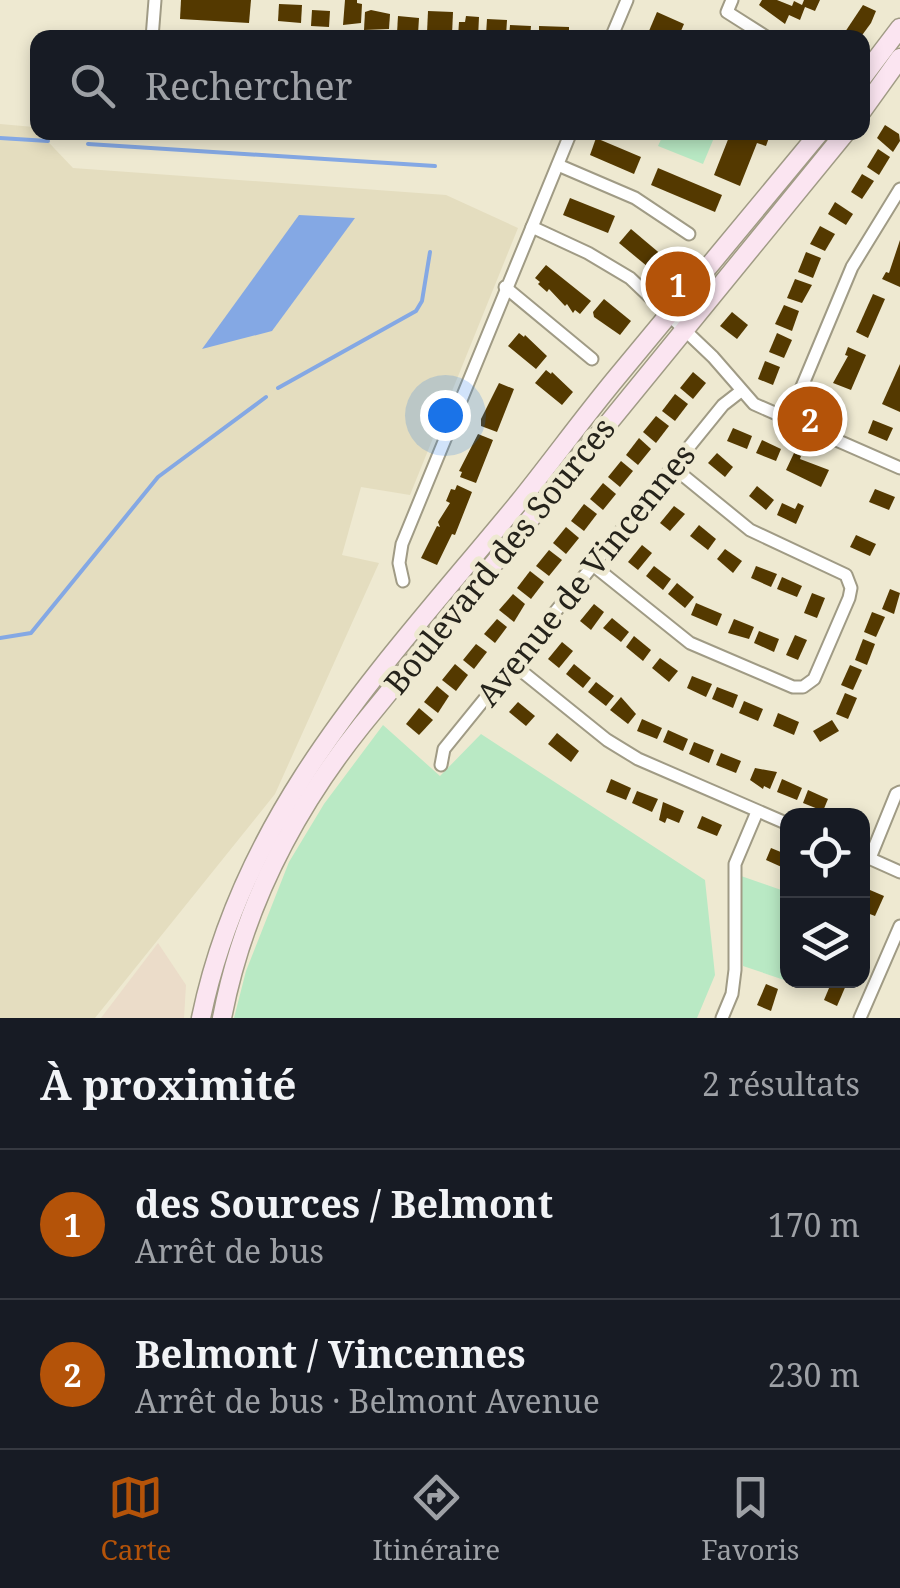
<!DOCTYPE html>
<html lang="fr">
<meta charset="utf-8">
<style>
:root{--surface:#171b24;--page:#20242c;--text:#f1f3f6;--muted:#9ea1a6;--line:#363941;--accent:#b45309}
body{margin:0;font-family:"Noto Serif",serif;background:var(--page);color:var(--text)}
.controls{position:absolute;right:30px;bottom:30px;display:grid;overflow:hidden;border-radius:20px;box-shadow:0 5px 15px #0003}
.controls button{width:90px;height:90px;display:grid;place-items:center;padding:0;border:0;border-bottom:2px solid var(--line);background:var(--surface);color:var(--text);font:50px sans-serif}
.you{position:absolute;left:445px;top:415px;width:35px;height:35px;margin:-25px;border:8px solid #fff;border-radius:50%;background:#1a73e8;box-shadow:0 0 0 15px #1a73e833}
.badge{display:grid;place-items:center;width:65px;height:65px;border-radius:50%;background:var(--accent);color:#fff;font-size:32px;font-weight:700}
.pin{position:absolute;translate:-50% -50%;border:5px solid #fff;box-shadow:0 2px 10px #0006}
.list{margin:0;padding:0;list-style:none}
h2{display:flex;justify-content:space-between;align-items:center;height:130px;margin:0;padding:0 40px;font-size:42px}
h2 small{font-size:32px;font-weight:400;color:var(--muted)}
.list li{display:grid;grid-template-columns:65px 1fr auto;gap:30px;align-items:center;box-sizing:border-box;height:150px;padding:0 40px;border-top:2px solid var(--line)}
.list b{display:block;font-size:38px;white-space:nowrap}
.list p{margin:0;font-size:32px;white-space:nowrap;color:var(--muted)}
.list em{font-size:32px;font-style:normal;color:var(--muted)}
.icon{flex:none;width:55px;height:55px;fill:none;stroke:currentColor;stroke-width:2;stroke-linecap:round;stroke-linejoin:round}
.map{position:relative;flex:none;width:900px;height:1018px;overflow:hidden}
.search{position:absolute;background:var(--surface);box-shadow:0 5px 15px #0003;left:30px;right:30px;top:30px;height:110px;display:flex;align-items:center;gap:25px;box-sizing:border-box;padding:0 35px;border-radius:20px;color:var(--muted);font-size:38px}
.sheet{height:430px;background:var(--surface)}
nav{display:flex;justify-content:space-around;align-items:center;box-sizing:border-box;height:140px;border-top:2px solid var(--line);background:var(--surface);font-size:28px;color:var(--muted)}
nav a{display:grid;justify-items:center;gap:5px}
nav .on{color:var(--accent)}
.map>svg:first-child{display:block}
.industrial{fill:#ebdcc9}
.built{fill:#e4ddbf}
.green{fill:#b9e9c4}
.water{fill:#84a8e4}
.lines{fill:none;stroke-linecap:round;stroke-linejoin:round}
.stream{stroke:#84a8e4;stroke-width:4}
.building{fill:#543900}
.minor-casing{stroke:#a09b85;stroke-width:15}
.secondary-casing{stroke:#a09b85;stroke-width:21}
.minor{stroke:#fff;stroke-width:11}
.secondary{stroke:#fbe5f1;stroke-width:18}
.labels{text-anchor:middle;stroke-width:10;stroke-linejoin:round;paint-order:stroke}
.street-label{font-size:32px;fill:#25231b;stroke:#eee9d1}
</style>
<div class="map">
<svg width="900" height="1018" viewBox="0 0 900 1018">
<rect width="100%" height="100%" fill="#eee9d1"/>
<polygon class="industrial" points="158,943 186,985 184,1018 101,1018"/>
<polygon class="built" points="0,124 34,127 73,168 446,195 518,228 410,495 361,487 342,555 379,563 275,794 95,1018 0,1018"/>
<g class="green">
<polygon points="664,133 716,133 703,164 658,146"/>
<polygon points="383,725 440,776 481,734 705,880 715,975 697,1018 234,1018 246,971 289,862 324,804"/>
<polygon points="741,876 787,892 788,981 804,981 802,986 743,966"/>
</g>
<polygon class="water" points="299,215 355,218 272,331 202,349"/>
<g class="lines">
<g class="stream">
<polyline points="0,138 48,141"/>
<polyline points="88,144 435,166"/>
<polyline points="278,388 416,311 422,301 430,252"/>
<polyline points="0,638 31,633 158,477 266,397"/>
</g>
</g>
<g class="building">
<polygon points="181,0 251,0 249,23 180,19"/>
<polygon points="345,0 357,0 357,3 362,4 361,23 343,25"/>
<polygon points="762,0 777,0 792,6 794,1 802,5 804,0 820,0 815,11 805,7 800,20 789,15 785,24 759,5"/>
<polygon points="279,4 302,5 301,23 278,21"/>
<polygon points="863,5 876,11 871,23 860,38 841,38"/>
<polygon points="312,10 330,11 329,27 311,26"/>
<polygon points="371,10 390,14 389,29 364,30 365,12"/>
<polygon points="428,11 453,12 452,35 427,33"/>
<polygon points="657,12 684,24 678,38 646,38"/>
<polygon points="398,16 419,18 418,34 397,33"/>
<polygon points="466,16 479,17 478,38 458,37 459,22 465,22"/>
<polygon points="487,19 507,20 506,36 486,35"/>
<polygon points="510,25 531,26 530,38 509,38"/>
<polygon points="539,26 569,27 569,38 539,38"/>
<polygon points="885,125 899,134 900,141 893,152 877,138"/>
<polygon points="738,132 771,132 766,146 757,143 740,186 714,175 729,137 735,140"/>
<polygon points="596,138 641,157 634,174 590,155"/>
<polygon points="878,149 890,157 879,175 867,167"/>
<polygon points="658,168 722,195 715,212 651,185"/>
<polygon points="862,174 874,181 862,199 851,192"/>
<polygon points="570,198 615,216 608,233 563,215"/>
<polygon points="835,202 853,214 846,225 828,214"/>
<polygon points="820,226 835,234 825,251 810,244"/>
<polygon points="631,229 676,267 665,281 619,243"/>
<polygon points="900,240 900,287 882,279 886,272 889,273"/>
<polygon points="806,252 821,258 813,278 798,272"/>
<polygon points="546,265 591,301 580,314 575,310 573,313 567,304 565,306 549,289 547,292 538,284 540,282 535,278"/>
<polygon points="795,279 812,285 802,303 787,298"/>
<polygon points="873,294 885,299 868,338 856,332"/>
<polygon points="604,299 631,321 620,335 594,317 593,312"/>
<polygon points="784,305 799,311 792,331 775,324"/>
<polygon points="732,312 748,325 737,339 720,326"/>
<polygon points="519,333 524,337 525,335 547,356 536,369 508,346"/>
<polygon points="777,333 792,340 784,358 769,352"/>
<polygon points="848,347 866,355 851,390 833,383 848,356 845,355"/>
<polygon points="765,361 780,367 773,385 758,379"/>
<polygon points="900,364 900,412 882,404"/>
<polygon points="546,370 551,374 552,372 573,392 562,405 535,383"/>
<polygon points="693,372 706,383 693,399 680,388"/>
<polygon points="499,383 514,389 497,432 481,426 481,419"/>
<polygon points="675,394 688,404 675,421 662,411"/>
<polygon points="826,399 845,408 840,420 820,412"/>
<polygon points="656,416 669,426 656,443 643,432"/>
<polygon points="873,420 893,428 887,441 868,433"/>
<polygon points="733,428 752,436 747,449 727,441"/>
<polygon points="478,434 493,440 476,483 460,477 462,472 459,471"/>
<polygon points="639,438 651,449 638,465 626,455"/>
<polygon points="762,440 781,449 776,461 756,453"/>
<polygon points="717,453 733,467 725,477 708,463"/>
<polygon points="794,453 801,456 800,459 829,470 821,487 786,470"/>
<polygon points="621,461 633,471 620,487 608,477"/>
<polygon points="603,483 616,494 603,510 590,499"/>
<polygon points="457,485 472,492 455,535 452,534 437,565 421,558 437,526 440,527 438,522 450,503 446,501 451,489 455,490"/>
<polygon points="757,486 774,500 766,510 749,496"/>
<polygon points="875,489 895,497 889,510 869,502"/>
<polygon points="782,503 795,509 798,503 804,506 796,524 777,515"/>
<polygon points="584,504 597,514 584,531 571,521"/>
<polygon points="674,506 685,514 670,531 660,523"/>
<polygon points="699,525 716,539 708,550 690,536"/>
<polygon points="566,527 579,538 566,554 553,543"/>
<polygon points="856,535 876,544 870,556 850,547"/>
<polygon points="642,545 652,553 638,570 628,562"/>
<polygon points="725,549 742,561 733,573 717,559"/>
<polygon points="549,550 562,560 549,576 536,566"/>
<polygon points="654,566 671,579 663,590 646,576"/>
<polygon points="756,566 777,574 771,587 751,578"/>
<polygon points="530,571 544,582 531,599 517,588"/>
<polygon points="782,577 802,586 797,597 777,589"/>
<polygon points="677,583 694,597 685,608 668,594"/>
<polygon points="890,589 900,593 894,614 882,609"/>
<polygon points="812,593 825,598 817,618 804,613"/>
<polygon points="513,594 525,604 514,622 499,610"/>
<polygon points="696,603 722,614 717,626 691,615"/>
<polygon points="594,604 604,612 591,630 580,621"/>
<polygon points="872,612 885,617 876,637 864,632"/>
<polygon points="612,618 629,632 621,642 603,628"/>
<polygon points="497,619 507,627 495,643 484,634"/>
<polygon points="734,619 754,627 749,639 728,633"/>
<polygon points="759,631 779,639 774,652 754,643"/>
<polygon points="795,635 807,640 798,660 786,655"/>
<polygon points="634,636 651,650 643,661 626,647"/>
<polygon points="863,639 875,644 867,665 855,660"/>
<polygon points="562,642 573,651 559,668 548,659"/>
<polygon points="476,644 487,652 474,669 463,660"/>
<polygon points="660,658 678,671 669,682 652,668"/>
<polygon points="455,664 468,675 456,691 442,680"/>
<polygon points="574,664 591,678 583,688 566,674"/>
<polygon points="850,665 862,670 853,690 841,685"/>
<polygon points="692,676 712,684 706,697 687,688"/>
<polygon points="596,682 614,696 606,706 588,692"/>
<polygon points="437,686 449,696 438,713 424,702"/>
<polygon points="717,687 738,695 733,708 712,699"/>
<polygon points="845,693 857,698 848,719 836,714"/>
<polygon points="621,697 636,714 628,724 610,710"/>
<polygon points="744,701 763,709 758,721 739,713"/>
<polygon points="518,702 535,716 526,726 509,712"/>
<polygon points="419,708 433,720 419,735 406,724"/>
<polygon points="778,713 799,722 794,735 773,726"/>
<polygon points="642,719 662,728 657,739 637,731"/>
<polygon points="832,720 839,731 820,742 813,731"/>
<polygon points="668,730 688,739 683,751 663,742"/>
<polygon points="557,733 579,751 571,762 548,744"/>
<polygon points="694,742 714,750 709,763 689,754"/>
<polygon points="721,753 741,761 736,773 716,765"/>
<polygon points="755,768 777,772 770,789 764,786 763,789 750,780"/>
<polygon points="611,779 631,788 626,800 606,792"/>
<polygon points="782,779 802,788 797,800 777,792"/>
<polygon points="808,790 828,799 823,811 803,803"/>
<polygon points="637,791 658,799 652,812 632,803"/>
<polygon points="663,802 684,811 679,823 667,818 665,823 659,820"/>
<polygon points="702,816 722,825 717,836 697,828"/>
<polygon points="771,848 788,855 786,869 766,860"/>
<polygon points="870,890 884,896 875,916 862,911"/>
<polygon points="832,981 847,983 837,1006 824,1000"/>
<polygon points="766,984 778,989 771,1011 757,1005"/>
</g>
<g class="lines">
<defs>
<g id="minor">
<polyline points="732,0 727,12 768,38"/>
<polyline points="152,38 155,0"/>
<polyline points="611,38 627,0"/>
<polyline points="558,165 635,198 689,234"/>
<polyline points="532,227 588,253 630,278 713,357 754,404 900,468"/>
<polyline points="505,287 592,359"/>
<polyline points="788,420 852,267 900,189"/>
<polyline points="594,566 690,643 793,687 803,687 814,679 849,598 851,588 846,575 750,530 674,468"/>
<polyline points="403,581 399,563 402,544 571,132"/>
<polyline points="514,665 607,740 638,759 788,824"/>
<polyline points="441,765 444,749 723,405 741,391"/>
<polyline points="862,855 900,872"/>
<polyline points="870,858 896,794 900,792"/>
<polyline points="722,1018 732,994 735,970 735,864 757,812"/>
<polyline points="860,1018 900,926"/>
</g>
<g id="secondary">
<polyline points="862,78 900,28"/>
<polyline points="862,111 900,58"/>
<path d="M201 1018C245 806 386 664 519 502 552 461 583 418 617 377 684 295 753 214 820 132"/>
<path d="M222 1018C243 909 293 811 362 725L846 132"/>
</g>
</defs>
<use href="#minor" class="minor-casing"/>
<use href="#secondary" class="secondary-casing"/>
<use href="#minor" class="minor"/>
<use href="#secondary" class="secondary"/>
</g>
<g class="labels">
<g class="street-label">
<text transform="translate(500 556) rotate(-51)" y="11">Boulevard des Sources</text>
<text transform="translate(586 575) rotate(-51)" y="11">Avenue de Vincennes</text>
</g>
</g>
</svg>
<div class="controls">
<button><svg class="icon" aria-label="locate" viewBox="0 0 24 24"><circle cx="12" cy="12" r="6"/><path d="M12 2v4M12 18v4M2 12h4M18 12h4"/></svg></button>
<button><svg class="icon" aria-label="layers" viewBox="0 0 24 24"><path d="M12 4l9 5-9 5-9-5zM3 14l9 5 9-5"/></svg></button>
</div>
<div class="you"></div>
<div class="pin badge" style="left:678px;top:284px">1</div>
<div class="pin badge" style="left:810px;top:419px">2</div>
<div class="search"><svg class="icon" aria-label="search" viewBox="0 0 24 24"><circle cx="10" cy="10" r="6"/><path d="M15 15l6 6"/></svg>Rechercher</div>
</div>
<section class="sheet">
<h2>À proximité<small>2 résultats</small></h2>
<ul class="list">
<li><span class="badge">1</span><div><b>des Sources / Belmont</b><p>Arrêt de bus</p></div><em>170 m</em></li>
<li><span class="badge">2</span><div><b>Belmont / Vincennes</b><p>Arrêt de bus · Belmont Avenue</p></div><em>230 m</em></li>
</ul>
</section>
<nav>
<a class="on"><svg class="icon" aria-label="map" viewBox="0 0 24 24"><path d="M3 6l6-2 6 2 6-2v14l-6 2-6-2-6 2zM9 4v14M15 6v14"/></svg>Carte</a>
<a><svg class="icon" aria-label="directions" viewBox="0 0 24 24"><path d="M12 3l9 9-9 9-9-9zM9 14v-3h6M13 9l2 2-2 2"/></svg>Itinéraire</a>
<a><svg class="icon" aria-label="saved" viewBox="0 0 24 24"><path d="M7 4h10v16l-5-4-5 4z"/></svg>Favoris</a>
</nav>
